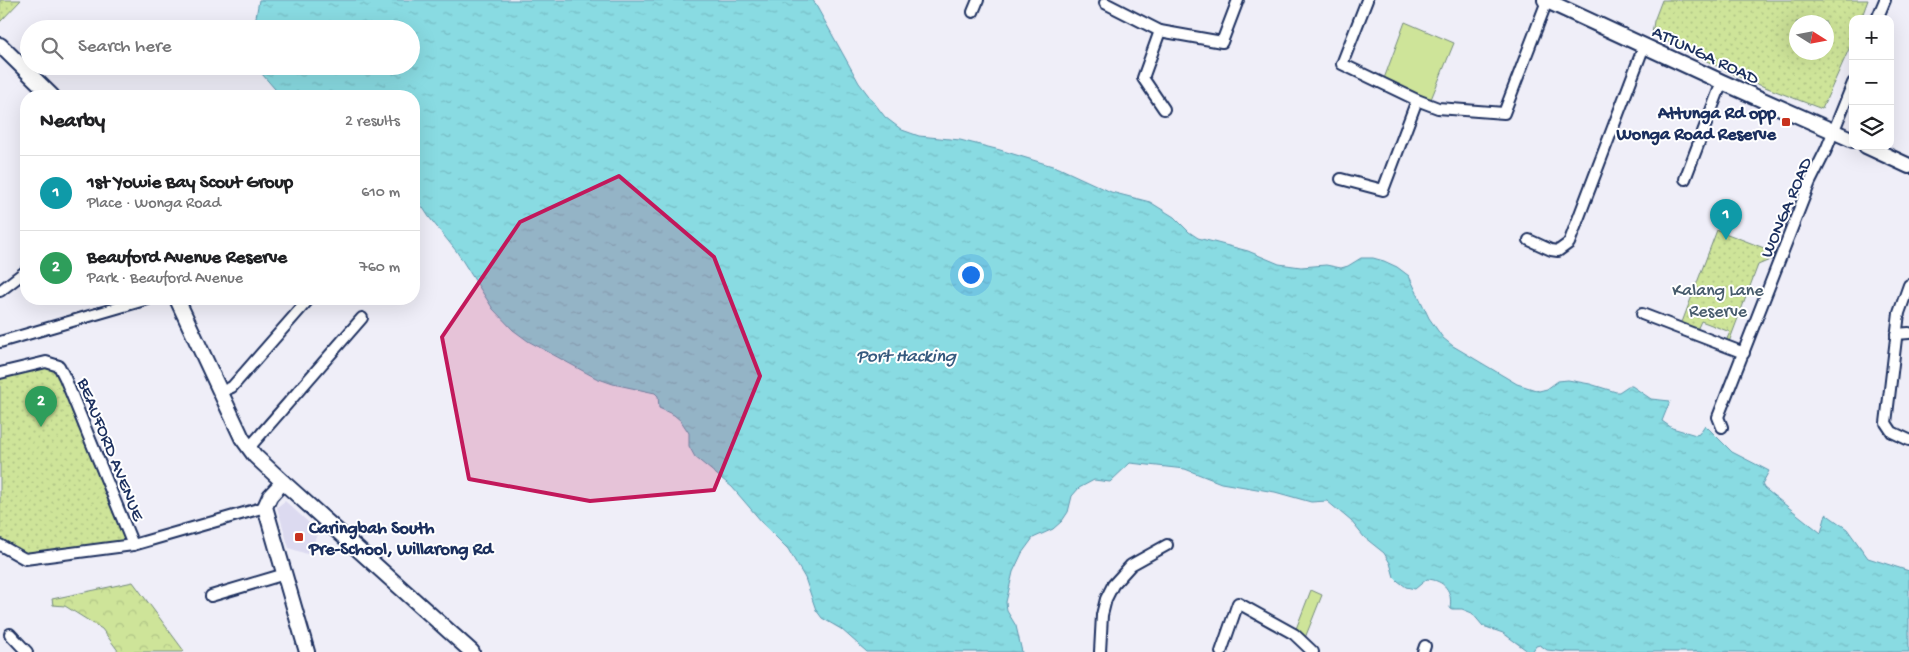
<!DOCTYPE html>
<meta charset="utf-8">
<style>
:root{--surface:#fff;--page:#f2f2f2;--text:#202124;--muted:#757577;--line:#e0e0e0;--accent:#0f766e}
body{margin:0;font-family:"Gochi Hand",sans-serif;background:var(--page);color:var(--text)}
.controls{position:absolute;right:15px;top:15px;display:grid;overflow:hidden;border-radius:10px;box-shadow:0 5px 20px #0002}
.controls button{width:45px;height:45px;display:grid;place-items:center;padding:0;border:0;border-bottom:1px solid var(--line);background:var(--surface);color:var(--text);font:25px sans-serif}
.compass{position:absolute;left:1789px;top:15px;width:45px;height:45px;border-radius:50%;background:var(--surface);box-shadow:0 5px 20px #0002;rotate:101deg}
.you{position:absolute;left:970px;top:274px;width:18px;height:18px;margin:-12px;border:4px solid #fff;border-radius:50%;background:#1a73e8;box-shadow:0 0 0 8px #1a73e833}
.badge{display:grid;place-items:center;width:32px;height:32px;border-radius:50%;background:var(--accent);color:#fff;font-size:16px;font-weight:700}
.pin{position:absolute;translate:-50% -41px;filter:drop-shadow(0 1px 2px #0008)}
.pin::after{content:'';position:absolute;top:26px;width:18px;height:15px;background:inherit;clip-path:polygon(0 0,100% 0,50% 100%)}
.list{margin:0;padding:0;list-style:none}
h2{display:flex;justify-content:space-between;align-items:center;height:65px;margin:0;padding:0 20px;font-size:21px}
h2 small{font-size:16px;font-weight:400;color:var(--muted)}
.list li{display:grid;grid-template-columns:32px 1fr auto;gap:15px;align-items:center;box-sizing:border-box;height:75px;padding:0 20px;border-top:1px solid var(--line)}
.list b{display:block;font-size:19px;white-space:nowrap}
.list p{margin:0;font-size:16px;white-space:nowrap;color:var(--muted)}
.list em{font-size:16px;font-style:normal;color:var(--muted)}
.icon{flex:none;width:28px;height:28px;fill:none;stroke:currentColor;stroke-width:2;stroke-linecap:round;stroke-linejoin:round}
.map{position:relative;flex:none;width:1909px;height:652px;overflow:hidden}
.search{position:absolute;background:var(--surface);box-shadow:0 5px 20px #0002;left:20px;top:20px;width:400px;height:55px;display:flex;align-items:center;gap:12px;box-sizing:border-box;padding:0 18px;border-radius:28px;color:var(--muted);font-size:19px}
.panel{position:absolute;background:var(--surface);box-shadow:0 5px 20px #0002;left:20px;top:90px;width:400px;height:215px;border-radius:20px}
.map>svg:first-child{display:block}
.built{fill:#dcdaf0}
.grass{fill:#cee499;stroke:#748a7c}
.forest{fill:url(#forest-crowns);stroke:#748a7c}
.park{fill:url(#park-dots);stroke:#748a7c;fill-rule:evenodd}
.water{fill:url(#water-ripples);stroke:#5d96ad}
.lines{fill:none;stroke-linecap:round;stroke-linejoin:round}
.street-casing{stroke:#1b2f5e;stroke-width:14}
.secondary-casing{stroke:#1b2f5e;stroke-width:18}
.street{stroke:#fff;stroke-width:10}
.secondary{stroke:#fff;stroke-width:14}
.marked{fill:#c2185b;fill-opacity:0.2;stroke:#c2185b;stroke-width:4;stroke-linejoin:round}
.poi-dot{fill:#c8321e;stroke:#fff;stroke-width:2}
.labels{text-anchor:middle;stroke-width:4;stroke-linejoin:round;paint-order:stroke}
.street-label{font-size:18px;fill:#1b2f5e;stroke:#fff}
.poi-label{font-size:18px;font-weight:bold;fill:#1b2f5e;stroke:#fff;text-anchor:end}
.park-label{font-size:18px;fill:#485c6d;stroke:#fff}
.water-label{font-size:19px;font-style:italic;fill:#365a7f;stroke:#fff}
</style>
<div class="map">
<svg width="1909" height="652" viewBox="0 0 1909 652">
<defs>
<pattern id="forest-crowns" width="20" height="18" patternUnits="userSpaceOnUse" patternTransform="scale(1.25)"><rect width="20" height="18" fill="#cee499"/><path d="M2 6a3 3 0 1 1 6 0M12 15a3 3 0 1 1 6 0" fill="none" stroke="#b0c486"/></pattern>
<pattern id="park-dots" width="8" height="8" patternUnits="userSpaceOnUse" patternTransform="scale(1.25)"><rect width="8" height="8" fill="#cee499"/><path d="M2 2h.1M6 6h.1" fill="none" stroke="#b0c486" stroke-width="1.8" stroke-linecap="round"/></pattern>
<pattern id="water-ripples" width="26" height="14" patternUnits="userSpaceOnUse" patternTransform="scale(1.25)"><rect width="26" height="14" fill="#89dbe2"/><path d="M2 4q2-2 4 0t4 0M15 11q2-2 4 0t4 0" fill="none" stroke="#76bcc4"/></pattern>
</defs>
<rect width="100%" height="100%" fill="#efeef8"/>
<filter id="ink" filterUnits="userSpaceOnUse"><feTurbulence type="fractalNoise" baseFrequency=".02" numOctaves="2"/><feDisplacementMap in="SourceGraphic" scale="10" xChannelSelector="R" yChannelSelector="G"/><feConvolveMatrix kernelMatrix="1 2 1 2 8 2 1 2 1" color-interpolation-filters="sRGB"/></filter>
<g filter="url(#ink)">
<polygon class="built" points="285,501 318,531 310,555 289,548 277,507"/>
<g class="grass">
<polygon points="1405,22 1454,43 1429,104 1382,84"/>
<polygon points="1311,590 1322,595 1303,643 1294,634"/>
</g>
<polygon class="forest" points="133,582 184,651 183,652 119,652 102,629 65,606 53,605 52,599"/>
<g class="park">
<polygon points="0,0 21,0 0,22"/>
<path d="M1662 0H1868L1861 19H1853V40L1822 109 1739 77 1652 34 1654 21ZM1796 22H1826V52H1796Z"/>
<polygon points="1717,230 1764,248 1774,254 1772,259 1758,265 1729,342 1726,341 1730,332 1701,321 1697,330 1681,325"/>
<polygon points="45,366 56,369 127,536 121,543 21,554 0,542 0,377"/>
</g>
<path class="water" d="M259 0H813L859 83 885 117 902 130 919 136 960 140 1000 150 1059 168 1111 192 1150 202 1174 217 1189 232 1198 238 1248 251 1279 264 1301 267 1326 265 1341 268 1348 266 1361 258H1373L1384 261 1397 267 1409 276 1429 318 1443 338 1453 346 1517 384 1539 391 1547 389 1558 381 1568 380 1590 384 1616 392H1619L1628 386H1632L1651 399 1670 401 1662 421 1672 428 1696 435 1699 434 1705 425 1732 452 1769 471 1762 484 1764 488 1821 533 1826 514 1847 529 1868 558 1909 571V652H1566L1547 650 1540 645 1536 646 1532 652H1529L1503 633 1483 626 1472 613 1462 609H1452L1450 608C1453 591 1444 580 1427 579L1415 589 1406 587 1398 581 1394 577 1390 563 1384 553 1364 537 1351 521 1327 501 1311 502 1275 492 1221 483 1185 469 1130 463 1110 482 1094 480 1079 488 1072 496 1068 512 1062 521 1053 529 1033 538 1022 553 1013 572 1006 602 1007 611 1016 626 1022 652H867L841 629 822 618 816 610 805 578 788 549 768 529 732 487 695 457 689 446V433L681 421 674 415 659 408 658 396 655 393 613 384 596 378 528 341 513 330 493 309 457 252 429 217 414 194V96H281L262 74 258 66H411V29H254Z"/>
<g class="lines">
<defs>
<g id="street">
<polyline points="1367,0 1342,64 1417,100 1438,108 1504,113 1547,1"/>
<polyline points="1105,3 1160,31"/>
<polyline points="973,12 978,0"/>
<polyline points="1877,19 1885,0"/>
<polyline points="1164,109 1143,78 1160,31 1222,42 1238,0"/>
<polyline points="1341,179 1383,190 1417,100"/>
<polyline points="1685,179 1722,82"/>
<polyline points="1529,240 1551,250 1558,251 1569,243 1644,46"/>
<polyline points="1909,285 1899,313 1886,423 1892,432 1909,440"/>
<polyline points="0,291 26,271"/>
<polyline points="1642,314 1744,353"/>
<polyline points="1896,334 1909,333"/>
<polyline points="0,342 148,299"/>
<polyline points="0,373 46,362 59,366 65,378 133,545"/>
<polyline points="220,392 232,387 309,299"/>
<polyline points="1722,427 1718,417 1810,182 1826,150 1853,83"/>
<polyline points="248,449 362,318"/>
<polyline points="0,545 25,559 133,545 265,507"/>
<polyline points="211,596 285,574"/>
<polyline points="10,634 27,652"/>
<polyline points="1100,652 1102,615 1106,599 1113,585 1131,565 1167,545"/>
<polyline points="1221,652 1238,603 1294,634 1313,652"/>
<polyline points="1423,652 1425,646"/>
</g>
<g id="secondary">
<polyline points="1545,0 1722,82 1853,140"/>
<polyline points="0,45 52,96"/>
<polyline points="1866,146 1909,166"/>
<polyline points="177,299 242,438 255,456 283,482 472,652"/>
<polyline points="283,482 270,496 265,507 307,652"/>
</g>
</defs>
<use href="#street" class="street-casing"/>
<use href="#secondary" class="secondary-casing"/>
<use href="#street" class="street"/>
<use href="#secondary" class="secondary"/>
</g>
</g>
<path class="marked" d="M619 176 714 257 760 376 714 490 590 501 469 479 442 337 520 222Z"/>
<g class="poi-dot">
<rect x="1781" y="117" width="10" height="10" rx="2.5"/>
<rect x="294" y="532" width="10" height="10" rx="2.5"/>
</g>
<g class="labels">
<g class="street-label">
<text transform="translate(1706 54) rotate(25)" y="6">ATTUNGA ROAD</text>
<text transform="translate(1785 207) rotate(-67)" y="6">WONGA ROAD</text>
<text transform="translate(112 449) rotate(68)" y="6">BEAUFORD AVENUE</text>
</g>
<g class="poi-label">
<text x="1776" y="118">Attunga Rd opp<tspan x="1776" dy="21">Wonga Road Reserve</tspan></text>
<text x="309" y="533" text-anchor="start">Caringbah South<tspan x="309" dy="21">Pre-School, Willarong Rd</tspan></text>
</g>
<g class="park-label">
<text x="1718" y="295">Kalang Lane<tspan x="1718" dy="21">Reserve</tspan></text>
</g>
<g class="water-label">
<text x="906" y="361">Port Hacking</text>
</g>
</g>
</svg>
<div class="controls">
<button>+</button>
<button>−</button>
<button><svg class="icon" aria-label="layers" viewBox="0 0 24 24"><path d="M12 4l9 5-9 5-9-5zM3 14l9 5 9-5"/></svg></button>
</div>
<svg class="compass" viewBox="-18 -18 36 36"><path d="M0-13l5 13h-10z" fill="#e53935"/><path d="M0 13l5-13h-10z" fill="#757577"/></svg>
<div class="you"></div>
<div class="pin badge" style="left:1726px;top:240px;background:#0f9aa8">1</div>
<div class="pin badge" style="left:41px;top:427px;background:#2e9e5b">2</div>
<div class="search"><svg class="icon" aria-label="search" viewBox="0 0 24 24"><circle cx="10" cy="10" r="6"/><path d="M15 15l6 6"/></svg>Search here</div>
<section class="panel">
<h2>Nearby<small>2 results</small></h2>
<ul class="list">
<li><span class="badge" style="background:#0f9aa8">1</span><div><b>1st Yowie Bay Scout Group</b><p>Place · Wonga Road</p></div><em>610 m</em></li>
<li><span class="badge" style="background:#2e9e5b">2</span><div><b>Beauford Avenue Reserve</b><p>Park · Beauford Avenue</p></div><em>760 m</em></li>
</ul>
</section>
</div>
